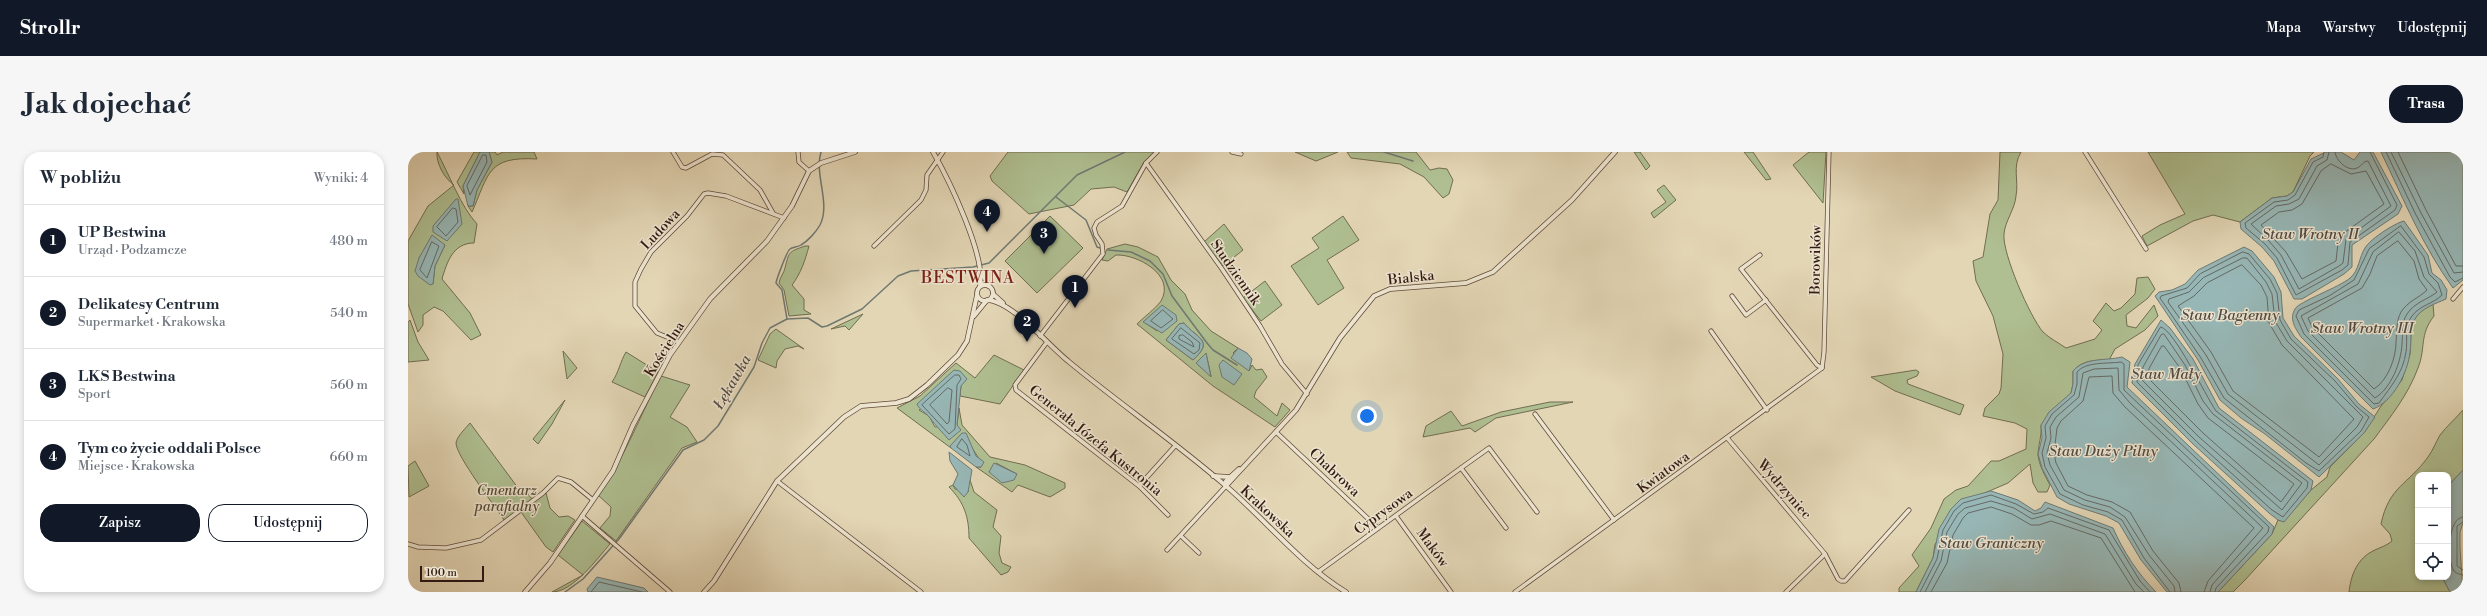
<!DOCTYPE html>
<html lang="pl">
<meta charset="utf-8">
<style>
:root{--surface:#fff;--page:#f6f6f7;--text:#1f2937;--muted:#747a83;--line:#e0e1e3;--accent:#111827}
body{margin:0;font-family:"Libre Bodoni",serif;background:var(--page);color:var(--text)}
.controls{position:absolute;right:12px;bottom:12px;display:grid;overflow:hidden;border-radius:8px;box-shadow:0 2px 6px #0003}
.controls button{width:36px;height:36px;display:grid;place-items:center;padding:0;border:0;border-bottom:1px solid var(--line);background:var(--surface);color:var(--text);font:20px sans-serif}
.scale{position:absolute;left:12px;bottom:10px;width:64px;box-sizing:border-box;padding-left:4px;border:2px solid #331b12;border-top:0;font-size:11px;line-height:14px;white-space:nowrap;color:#331b12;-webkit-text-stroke:3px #ede4cf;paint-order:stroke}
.you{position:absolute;left:959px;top:264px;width:14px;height:14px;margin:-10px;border:3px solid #fff;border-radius:50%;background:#1a73e8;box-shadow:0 0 0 6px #1a73e833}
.badge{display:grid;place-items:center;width:26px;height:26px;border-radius:50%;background:var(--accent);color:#fff;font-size:13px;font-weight:700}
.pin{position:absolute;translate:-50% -33px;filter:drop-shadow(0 1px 2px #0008)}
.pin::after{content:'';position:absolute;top:21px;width:14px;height:12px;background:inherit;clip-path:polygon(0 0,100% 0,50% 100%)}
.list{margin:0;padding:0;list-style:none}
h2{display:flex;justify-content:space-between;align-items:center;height:52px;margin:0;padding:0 16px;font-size:17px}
h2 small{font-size:13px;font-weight:400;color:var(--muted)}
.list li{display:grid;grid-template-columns:26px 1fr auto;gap:12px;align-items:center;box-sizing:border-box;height:72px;padding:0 16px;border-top:1px solid var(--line)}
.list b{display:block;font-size:15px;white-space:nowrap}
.list p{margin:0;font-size:13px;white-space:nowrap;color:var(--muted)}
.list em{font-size:13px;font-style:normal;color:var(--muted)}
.actions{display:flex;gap:8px;padding:12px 16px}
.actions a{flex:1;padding:9px 0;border:1px solid var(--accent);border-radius:16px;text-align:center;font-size:14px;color:var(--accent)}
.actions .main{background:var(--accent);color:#fff}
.icon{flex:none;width:22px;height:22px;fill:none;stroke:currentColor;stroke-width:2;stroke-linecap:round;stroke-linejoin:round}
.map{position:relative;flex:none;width:2055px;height:440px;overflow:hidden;border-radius:16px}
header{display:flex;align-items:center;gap:24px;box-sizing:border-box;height:56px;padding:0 20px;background:var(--accent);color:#fff}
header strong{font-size:19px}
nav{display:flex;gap:22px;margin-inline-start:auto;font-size:14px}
.intro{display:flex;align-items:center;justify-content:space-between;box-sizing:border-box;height:96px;padding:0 24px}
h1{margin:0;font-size:28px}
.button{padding:10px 18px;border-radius:16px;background:var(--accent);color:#fff;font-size:14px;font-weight:700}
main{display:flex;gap:24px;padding:0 24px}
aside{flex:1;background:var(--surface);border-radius:16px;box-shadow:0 2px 6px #0003}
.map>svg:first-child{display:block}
.green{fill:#afbf91;stroke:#716d52;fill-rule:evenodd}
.water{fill:#97b7b6;stroke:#6f7974}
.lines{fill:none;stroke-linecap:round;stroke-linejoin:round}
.shore{stroke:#656964;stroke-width:1}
.stream{stroke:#6f7974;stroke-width:1.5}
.minor-casing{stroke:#5f4a3b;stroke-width:5}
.tertiary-casing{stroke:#5f4a3b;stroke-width:5.5}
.minor{stroke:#ede4cf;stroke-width:3.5}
.tertiary{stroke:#ede4cf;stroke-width:4}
.labels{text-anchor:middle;stroke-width:3;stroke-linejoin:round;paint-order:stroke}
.street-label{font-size:14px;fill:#331b12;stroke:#ede4cf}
.park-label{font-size:14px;font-style:italic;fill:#584c38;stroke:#ede4cf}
.water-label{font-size:15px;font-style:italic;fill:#514a43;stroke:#ede4cf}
.quarter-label{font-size:16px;letter-spacing:1px;fill:#7a1f14;stroke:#ede4cf}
</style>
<header>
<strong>Strollr</strong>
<nav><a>Mapa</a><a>Warstwy</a><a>Udostępnij</a></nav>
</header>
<div class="intro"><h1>Jak dojechać</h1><a class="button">Trasa</a></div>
<main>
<aside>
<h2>W pobliżu<small>Wyniki: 4</small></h2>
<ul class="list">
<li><span class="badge">1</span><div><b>UP Bestwina</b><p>Urząd · Podzamcze</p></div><em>480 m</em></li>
<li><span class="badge">2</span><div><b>Delikatesy Centrum</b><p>Supermarket · Krakowska</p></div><em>540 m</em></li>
<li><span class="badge">3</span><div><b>LKS Bestwina</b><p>Sport</p></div><em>560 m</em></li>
<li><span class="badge">4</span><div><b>Tym co życie oddali Polsce</b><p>Miejsce · Krakowska</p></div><em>660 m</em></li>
</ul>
<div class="actions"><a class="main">Zapisz</a><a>Udostępnij</a></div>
</aside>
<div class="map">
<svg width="2055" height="440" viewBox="0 0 2055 440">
<rect width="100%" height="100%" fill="#e3d6b5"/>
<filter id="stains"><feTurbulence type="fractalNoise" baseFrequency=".005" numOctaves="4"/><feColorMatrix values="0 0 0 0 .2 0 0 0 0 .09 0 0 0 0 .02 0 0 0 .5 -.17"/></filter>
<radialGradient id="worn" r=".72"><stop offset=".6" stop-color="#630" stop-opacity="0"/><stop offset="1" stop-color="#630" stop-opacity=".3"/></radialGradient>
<g class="green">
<path d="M29 0C41 22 53 55 69 72L66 91C45 91 39 110 34 127L62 161 73 183 63 188 35 159 26 155 15 163V173L10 180 0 152V89L20 54 46 33C36 26 28 11 29 0ZM20 92 37 93 27 114 25 132 11 106Z"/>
<polygon points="66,0 72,0 55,34 56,42 49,30"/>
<path d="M81 0H87L89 3 95 0H126L129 7C79 4 81 22 64 60L60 54H65L69 38 84 10Z"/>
<polygon points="600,0 747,0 736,10 719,40 706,35 683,37 666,53 621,62 584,29 582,24"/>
<polygon points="887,0 930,0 908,9"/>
<polygon points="939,0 1008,0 1022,18 1031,16 1039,17 1045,28 1041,42 1035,46 1016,25 992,12 943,6"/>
<polygon points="1226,0 1232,0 1242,14 1238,18"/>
<polygon points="1336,0 1345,0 1363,27 1358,28"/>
<polygon points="1401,0 1418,0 1415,51 1385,13"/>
<path d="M1592 0H1613C1604 15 1611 28 1608 44 1607 57 1597 69 1596 82 1594 101 1622 165 1635 180 1641 186 1651 191 1658 196L1687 187 1694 178 1685 169 1698 151 1706 159 1713 156 1727 142 1729 126 1740 125 1747 137 1740 146 1718 163 1719 174 1728 176 1746 153 1750 164 1737 178 1707 197 1701 208C1688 208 1674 208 1665 219V232L1663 241 1633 273C1634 284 1630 294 1630 303 1631 313 1637 324 1642 333L1639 340H1630L1625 331 1622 312 1600 331 1572 343 1527 392 1525 406 1508 440H1491V436L1511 414 1504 403 1523 376 1536 347 1548 338 1560 334 1583 309H1591L1618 297 1619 277 1607 271 1575 264 1577 256 1591 242 1593 236 1595 202 1585 164 1568 129 1565 109 1575 105 1582 62 1590 48Z"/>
<polygon points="1740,0 1906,0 1902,4 1885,40 1879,44 1864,46 1832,70 1805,63 1785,69 1739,94 1734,84 1752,73 1777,62"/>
<polygon points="1256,33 1268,48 1246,66 1243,61 1258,50 1249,38"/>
<polygon points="642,64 675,96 629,141 597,109"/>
<polygon points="935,64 951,88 919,108 936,136 910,153 883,114 911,96 904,86"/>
<polygon points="816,72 835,98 815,114 796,90"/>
<path d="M717 92 730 95 750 105 763 128 777 142 784 158 803 179 830 196 825 201 841 219 844 213 848 218 854 217 859 225 848 239 846 245 869 264 874 251 882 258 867 275 805 234 729 172C736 165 747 157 753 149 768 123 729 102 708 103L700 109 694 108 699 97ZM748 159 749 179 736 170ZM776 171C789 187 807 188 785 208L758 188 771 172ZM798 201 803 224 788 211Z"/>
<path d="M397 94H401C397 109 393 121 384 133L396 147V158L403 162 381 164 376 138 371 131C372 125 376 121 377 116 381 100 380 100 397 94Z"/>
<polygon points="857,129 874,153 853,169 835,146"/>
<path d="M2025 152 2026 164C2011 183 2018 196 2010 216 2000 243 1983 264 1966 287L1837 428 1825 440H1810L1864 382 1870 368 1876 369 1903 338 1919 325 1922 315 1956 281 1973 254 1994 228 2002 202 2003 178 2006 167 2013 159Z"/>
<polygon points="455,162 441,178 437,174 423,177"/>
<polygon points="2,168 10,190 21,208 0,210 0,170"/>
<polygon points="368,177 396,197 390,194 377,197 369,209 368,216 350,208 362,182"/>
<polygon points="155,199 169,216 159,227"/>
<path d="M218 200 250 220 237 245 204 230C211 220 212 210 218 200Z"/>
<path d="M586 203 616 218 592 252 552 244 553 234 511 258 521 264 527 275 549 273 551 256 554 273 582 305 617 313 657 331V336L642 345 610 333 604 340 568 315H573L572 308 554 281 543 294V296L489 256 512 244 548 211 567 226ZM588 311 609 322 581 320Z"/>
<polygon points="1508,218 1511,220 1509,224 1499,228 1500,232 1556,253 1552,263 1487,239 1463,225"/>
<path d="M253 224 282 233 262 265 279 275 289 290 274 296 208 389 192 376 202 364 203 355 190 343C216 308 232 263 253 224Z"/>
<polygon points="157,248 144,272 130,292 125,287"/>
<polygon points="1142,250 1165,250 1088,266 1067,280 1062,276 1015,285 1018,274 1043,259 1054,274 1093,260"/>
<path d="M2055 258V318L2040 334V323H2010V425H2034L2042 440H1941C1943 423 1949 406 1967 398 1973 395 1978 394 1984 389L1982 382 1973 372C1981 334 2000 333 2020 305 2025 298 2028 290 2032 283 2039 274 2048 266 2055 258Z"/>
<path d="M62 271 113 340 117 338 124 347 96 368C87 354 48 304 48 291 49 284 58 276 62 271Z"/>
<polygon points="7,309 21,334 1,345 0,314"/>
<path d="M561 325 566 340 589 358 585 375 593 384 591 401 594 411 603 415 600 420 593 423 561 386C561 365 556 350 541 335L545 333 547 337 560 340Z"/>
<polygon points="138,341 142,356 151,365 160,364 167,368 145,400 138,395 113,360"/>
<path d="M174 369 202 392C189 407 165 440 144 440L175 423 150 403Z"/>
</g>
<g class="water">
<polygon points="72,0 81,0 84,10 69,38 65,54 60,54 55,34"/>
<polygon points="1918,0 1933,0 1946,8 1952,0 1965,0 1994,54 1990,62 1944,93 1944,115 1936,122 1894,147 1886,147 1866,109 1854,95 1833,77 1832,70 1864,46 1879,44 1885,40 1903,7"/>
<path d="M1973 0H2055V128L2045 136C2015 95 1995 46 1973 0Z"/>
<polygon points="48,47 50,47 54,72 39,89 25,80 25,74"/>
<path d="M1996 69 2020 103 2024 121 2033 128 2039 138 2038 147C2027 152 2013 156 2007 167 2001 176 2004 189 2002 200 2000 220 1985 250 1965 257L1893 185C1887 176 1881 167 1887 157 1890 150 1932 135 1942 126 1951 119 1951 105 1957 96 1962 87 1987 71 1996 69Z"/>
<polygon points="24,83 37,93 27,114 25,132 22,133 10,124 7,119 11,106"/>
<polygon points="1836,95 1844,99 1866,125 1873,140 1875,166 1886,184 1930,227 1951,252 1967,265 1956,281 1911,325 1857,282 1833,266 1812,248 1790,208 1747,144 1751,140 1764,138 1777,132 1790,118"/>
<polygon points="754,153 768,163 769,169 754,181 735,170"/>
<polygon points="1753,168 1762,176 1785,207 1811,256 1905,329 1903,338 1876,370 1870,368 1861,361 1785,292 1724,231 1727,212"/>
<path d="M776 171C789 187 807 188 785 208L758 188 771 172Z"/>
<polygon points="830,196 839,201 844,207 841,219 823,206"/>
<polygon points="798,201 803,225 788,211"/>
<path d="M1714 205 1722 210 1719 235 1866 375 1864 382 1810 440H1759L1733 408 1711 371 1698 364 1661 352 1649 345 1634 316 1630 302 1634 286 1633 273 1641 260 1663 241 1665 232V219C1677 205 1697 209 1714 205Z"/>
<polygon points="815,208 834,222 826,233 814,225 811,213"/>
<path d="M546 218 552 219 559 227 553 234 549 273 553 278 541 288C534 280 528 274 522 266 518 260 512 259 509 252Z"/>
<polygon points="554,281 558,281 568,304 576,310 573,315 568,315 543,296 542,294"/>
<polygon points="541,300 564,318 560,340 556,345 545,333 550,322 542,309"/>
<polygon points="586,311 609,322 606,328 594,331 581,320"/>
<polygon points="2055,318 2055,371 2052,380 2052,396 2055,440 2042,440 2034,425 2040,425 2040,334"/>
<path d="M1583 339 1610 348 1627 359 1633 356 1637 350 1705 376C1715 399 1730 422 1748 440H1508L1525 406 1531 377 1543 357 1553 347Z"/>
<polygon points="189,425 236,436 240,440 180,440 179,437"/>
</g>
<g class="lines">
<g class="shore">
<polyline points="1916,0 1915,5 1905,10 1887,43 1880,48 1866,50 1837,71 1838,76 1857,92 1869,106 1888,143 1934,118 1940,113 1942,90 1987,58 1989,53 1962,0"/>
<path d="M1921 0 1919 8 1909 14 1891 47 1881 52 1868 54 1843 72 1860 88 1873 103 1891 137 1931 114 1935 111 1938 87 1983 54 1960 9C1955 9 1954 14 1949 16 1940 20 1928 9 1927 0"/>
<polyline points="1978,0 2008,63 2042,125 2047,130 2055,126"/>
<polyline points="1983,0 2013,61 2046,121 2055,120"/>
<polyline points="1990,0 2018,58 2048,114 2055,114"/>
<polygon points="75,3 78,3 79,10 62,43 59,34"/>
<polygon points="1923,12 1943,22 1958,19 1976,52 1933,83 1930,91 1928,109 1894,127 1878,100 1853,73 1871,60 1884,58 1894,52 1913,19"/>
<polygon points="45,56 48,57 50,70 38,84 29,75"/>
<path d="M1993 74 2016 105 2021 122 2030 131 2034 143C2025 152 2012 153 2004 164 1996 174 2000 188 1998 200 1995 221 1983 234 1971 251L1966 252 1896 182 1888 164 1891 158 1921 144 1946 128 1961 97Z"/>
<path d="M1991 80 2007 99 2016 125 2029 140C2019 148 2007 150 1999 162 1993 171 1995 182 1994 192 1993 211 1983 236 1967 246L1900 179 1893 164 1950 132 1965 100Z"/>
<path d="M1990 89 2006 109 2011 127 2019 138C2011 146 2000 149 1993 160 1988 169 1989 180 1988 190 1988 206 1980 228 1966 237L1904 175 1900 166 1954 136 1962 122 1969 104Z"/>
<polygon points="24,90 31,94 19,126 12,118"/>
<polygon points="1835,100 1841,102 1862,127 1869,141 1872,168 1883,187 1927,229 1949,255 1961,265 1953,279 1911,319 1898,311 1816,246 1793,206 1752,146 1753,144 1779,136 1792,122"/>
<polygon points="1835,106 1839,106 1858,130 1864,142 1867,169 1879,189 1955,265 1949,275 1911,313 1820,242 1798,203 1760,150 1761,147 1781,140 1795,126"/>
<polygon points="1834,113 1853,133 1859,145 1861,171 1874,193 1946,267 1911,305 1825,239 1803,200 1770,154 1786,144 1799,131"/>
<polygon points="755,158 765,167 753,176 743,169"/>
<path d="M1753 175C1767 179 1797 243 1808 259L1900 330 1899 336 1875 365 1864 358 1788 289 1729 230 1730 213Z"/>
<polygon points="773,176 792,191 791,198 786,202 764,187"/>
<polygon points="1756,182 1777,213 1795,249 1805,262 1894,331 1874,358 1791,285 1734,228 1735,215 1753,183"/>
<polygon points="775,183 784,190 786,195 771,187 771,184"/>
<polygon points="1754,194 1756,194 1772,216 1790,252 1800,266 1886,332 1873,350 1795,281 1740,226 1741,217"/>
<polygon points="547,223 551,223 553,227 549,233 547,277 541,282 514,253"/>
<polygon points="540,236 544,238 541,270 539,272 522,253"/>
<polygon points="554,287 559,293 562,304 549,295"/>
<path d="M2055 365C2039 366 2039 410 2046 419 2049 422 2052 422 2055 423"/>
<polyline points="2055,370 2049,374 2049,414 2055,418"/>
<polyline points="183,440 191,430 234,440"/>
<polyline points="1512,440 1529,407 1535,378 1546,359 1555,351 1583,343 1608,352 1626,362 1635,360 1640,356 1701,378 1732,429 1742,440"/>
<polyline points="1517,440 1533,409 1539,380 1550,362 1557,356 1583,349 1606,356 1624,367 1642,362 1697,382 1728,432 1736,440"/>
<polyline points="1523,440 1539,411 1545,383 1555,366 1560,361 1583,355 1604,362 1623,373 1631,373 1643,369 1693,386 1727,440"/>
<path d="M1762 440 1736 406 1714 368 1700 360 1675 353 1652 342 1637 315 1634 301 1638 286 1637 274 1644 262 1666 243 1669 232V220C1678 209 1700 212 1713 210L1716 212V238L1861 375 1860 380 1808 436 1807 440"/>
<polyline points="1767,440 1766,434 1741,403 1717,365 1702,355 1677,348 1656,338 1642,313 1639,301 1643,286 1642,275 1648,265 1671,245 1675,221 1686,217 1710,216 1711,238 1722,251 1855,376 1804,433 1802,440"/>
<polyline points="1773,440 1771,431 1745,399 1722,360 1704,350 1679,343 1660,334 1648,311 1646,301 1649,276 1653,269 1675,249 1681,225 1704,224 1705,241 1717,255 1846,376 1800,429 1796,440"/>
</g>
<g class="stream">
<polyline points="976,0 1005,9"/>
<polyline points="648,45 678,68 689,95 692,96"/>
<polyline points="700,98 723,100 742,109 755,122 764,144 799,191 805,198 829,213"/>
<polyline points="379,167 400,166 414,175 419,174 454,157 490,124 503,119 565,115 581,111 669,23 717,0"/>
<path d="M157 440 175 427 211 387 275 298 296 288 310 274 346 215 354 191 362 176 379 167 374 138 368 131C369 126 379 99 382 97 384 95 390 95 393 93 400 89 408 80 412 73 423 51 406 23 413 0"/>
</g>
<defs>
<g id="minor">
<polyline points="265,0 274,15 278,16 304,2 315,3 352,38 365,61"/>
<polyline points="390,0 391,10 401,19"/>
<polyline points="824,0 833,2"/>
<polyline points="1677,0 1738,97"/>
<polyline points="738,11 814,117 852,174 874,212 899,242"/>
<polyline points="466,94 513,48 518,38 519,23 535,0"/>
<polyline points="1352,103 1333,117 1409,213 1414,216"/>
<polyline points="1324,144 1338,163 1358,148"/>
<polyline points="2045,147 2055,135"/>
<polyline points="1303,179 1359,258"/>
<polyline points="632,184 695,102 694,92 688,83 686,76 689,70 714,54 738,11 749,0"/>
<polyline points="271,190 249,181 227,154 227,130 233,117 243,100 279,64 296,42 300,41 318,44 376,66"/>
<polyline points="639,190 607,233 608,238 731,334 760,363"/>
<polyline points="1127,262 1206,368"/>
<polyline points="868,280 970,376"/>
<polyline points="1320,287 1417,402 1378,440"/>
<polyline points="1053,316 1081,296 1129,360"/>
<polyline points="369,329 513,440"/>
<polyline points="731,334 767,294"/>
<polyline points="174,364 262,440"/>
<polyline points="988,364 1043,440"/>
<polyline points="773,384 791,401"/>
<polyline points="0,392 10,395 38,396 73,388 135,341 150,326 163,330 185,348"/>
<polyline points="759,398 818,334"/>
<polyline points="1417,402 1430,427 1433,429 1437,429 1501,358"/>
<polyline points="910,420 1053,316 1098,376"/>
<polyline points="1107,440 1414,216 1416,200 1421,0"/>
</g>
<g id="tertiary">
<path d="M525 0C541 28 578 104 572 134"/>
<polyline points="574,121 581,134"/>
<circle cx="577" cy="141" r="8"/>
<polyline points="585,142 595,151"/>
<path d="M566 164 579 148C604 149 641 194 660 209 712 252 767 290 818 334 858 368 892 412 938 440"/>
<polyline points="805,324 821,325"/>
<polyline points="818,334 888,258 932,186 966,144 982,137 1058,131 1085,120 1164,48 1207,0"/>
<polyline points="818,334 818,329 831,317"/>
<polyline points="117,440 142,411 205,319 225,273 262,203 302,147 359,89 384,54 401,19 413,11 447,0"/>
<polyline points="296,440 306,429 369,329 436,265 453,254 488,251 501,247 519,233 550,203 559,189 569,143"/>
</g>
</defs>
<use href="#minor" class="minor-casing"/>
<use href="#tertiary" class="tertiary-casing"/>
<use href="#minor" class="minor"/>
<use href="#tertiary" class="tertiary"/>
</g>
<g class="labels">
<g class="street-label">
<text transform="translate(252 77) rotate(-47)" y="5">Ludowa</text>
<text transform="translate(1407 108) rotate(-89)" y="5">Borowików</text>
<text transform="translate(828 120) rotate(55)" y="5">Studziennik</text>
<text transform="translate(1003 125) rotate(-6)" y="5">Bialska</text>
<text transform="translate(256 197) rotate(-58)" y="5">Kościelna</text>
<text transform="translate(688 288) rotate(39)" y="5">Generała Józefa Kustronia</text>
<text transform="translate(927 320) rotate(43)" y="5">Chabrowa</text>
<text transform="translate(1255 320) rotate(-36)" y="5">Kwiatowa</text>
<text transform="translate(1377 337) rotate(49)" y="5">Wydrzyniec</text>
<text transform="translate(860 359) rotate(43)" y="5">Krakowska</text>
<text transform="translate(975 359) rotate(-36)" y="5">Cyprysowa</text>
<text transform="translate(1025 395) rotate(54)" y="5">Maków</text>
</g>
<g class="park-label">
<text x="99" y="343">Cmentarz<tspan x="99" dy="16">parafialny</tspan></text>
</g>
<g class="water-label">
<text x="1902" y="87">Staw Wrotny II</text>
<text x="1822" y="168">Staw Bagienny</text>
<text x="1954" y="181">Staw Wrotny III</text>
<text x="1758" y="227">Staw Mały</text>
<text transform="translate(324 230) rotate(-60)" y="5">Łękawka</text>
<text x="1695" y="304">Staw Duży Pilny</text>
<text x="1583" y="396">Staw Graniczny</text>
</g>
<g class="quarter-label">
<text x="560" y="131">BESTWINA</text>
</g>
</g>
<rect width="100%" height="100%" filter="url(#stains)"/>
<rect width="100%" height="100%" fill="url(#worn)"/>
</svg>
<div class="controls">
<button>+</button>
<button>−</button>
<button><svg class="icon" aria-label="locate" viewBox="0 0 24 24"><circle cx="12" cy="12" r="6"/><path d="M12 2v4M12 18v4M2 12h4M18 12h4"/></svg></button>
</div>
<div class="scale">100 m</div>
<div class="you"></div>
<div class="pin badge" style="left:667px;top:156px">1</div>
<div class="pin badge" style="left:619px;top:190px">2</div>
<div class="pin badge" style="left:636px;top:102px">3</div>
<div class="pin badge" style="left:579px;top:80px">4</div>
</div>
</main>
